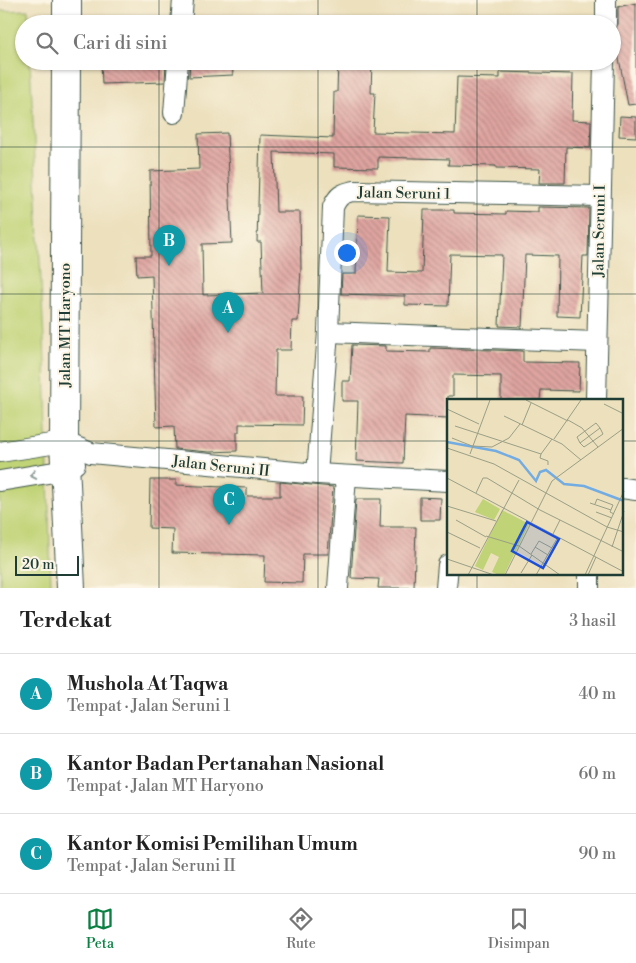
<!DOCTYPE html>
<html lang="id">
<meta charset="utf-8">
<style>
:root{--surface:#fff;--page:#f6f6f6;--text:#222;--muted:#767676;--line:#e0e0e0;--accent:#0b8043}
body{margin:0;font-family:"Libre Bodoni",serif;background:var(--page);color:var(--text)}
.scale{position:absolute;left:15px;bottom:12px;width:64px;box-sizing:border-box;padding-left:5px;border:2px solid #1f3d34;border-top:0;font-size:14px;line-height:18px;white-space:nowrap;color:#1f3d34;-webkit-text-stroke:4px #fcf5e5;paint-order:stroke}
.you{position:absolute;left:346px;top:252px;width:18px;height:18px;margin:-12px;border:4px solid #fff;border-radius:50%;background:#1a73e8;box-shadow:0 0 0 8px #1a73e833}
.badge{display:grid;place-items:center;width:32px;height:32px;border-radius:50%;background:var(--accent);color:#fff;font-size:16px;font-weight:700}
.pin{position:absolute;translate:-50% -41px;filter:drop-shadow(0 1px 2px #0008)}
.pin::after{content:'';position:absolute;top:26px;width:18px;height:15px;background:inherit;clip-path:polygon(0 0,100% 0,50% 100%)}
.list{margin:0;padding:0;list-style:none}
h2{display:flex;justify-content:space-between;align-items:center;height:65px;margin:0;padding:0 20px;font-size:21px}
h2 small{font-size:16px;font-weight:400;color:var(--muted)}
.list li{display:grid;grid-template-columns:32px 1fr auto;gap:15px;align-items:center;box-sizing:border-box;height:80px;padding:0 20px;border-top:1px solid var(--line)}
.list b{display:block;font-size:19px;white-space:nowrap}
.list p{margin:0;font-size:16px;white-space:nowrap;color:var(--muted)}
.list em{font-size:16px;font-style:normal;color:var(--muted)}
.icon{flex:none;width:28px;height:28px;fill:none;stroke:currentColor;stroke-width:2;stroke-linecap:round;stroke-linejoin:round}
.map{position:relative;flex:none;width:636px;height:588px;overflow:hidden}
.search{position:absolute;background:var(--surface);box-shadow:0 1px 4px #0004;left:15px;right:15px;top:15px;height:55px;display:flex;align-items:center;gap:12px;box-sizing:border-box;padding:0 18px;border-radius:28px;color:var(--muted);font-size:19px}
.sheet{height:305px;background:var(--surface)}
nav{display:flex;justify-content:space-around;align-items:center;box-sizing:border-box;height:70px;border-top:1px solid var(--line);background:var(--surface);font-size:14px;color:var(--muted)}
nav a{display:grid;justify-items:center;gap:2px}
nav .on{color:var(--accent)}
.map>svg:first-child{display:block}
.green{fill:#c0d376;stroke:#708855}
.building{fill:url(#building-back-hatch)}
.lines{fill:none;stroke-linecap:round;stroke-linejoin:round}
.street-casing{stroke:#3e5549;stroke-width:22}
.secondary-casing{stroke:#3e5549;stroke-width:30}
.street{stroke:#fff;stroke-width:20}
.secondary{stroke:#fff;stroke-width:28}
.oneway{stroke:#8f9e9a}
.grid{fill:none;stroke:#1f3d34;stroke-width:1;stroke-opacity:0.55}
.labels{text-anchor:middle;stroke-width:4;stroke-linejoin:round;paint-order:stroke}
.street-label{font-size:15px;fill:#1f3d34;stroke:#fcf5e5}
.inset-river{fill:none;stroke:#73ace3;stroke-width:2.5}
.inset-road{fill:none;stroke:#9a9f86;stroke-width:1}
.view{fill:#1d4ed8;fill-opacity:0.15;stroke:#1d4ed8;stroke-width:2.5}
.inset-edge{fill:none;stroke:#1f3d34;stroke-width:2.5}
</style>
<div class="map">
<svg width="636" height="588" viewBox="0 0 636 588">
<defs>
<pattern id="building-back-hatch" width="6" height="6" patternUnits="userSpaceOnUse" patternTransform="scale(1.25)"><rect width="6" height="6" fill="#dfa4a0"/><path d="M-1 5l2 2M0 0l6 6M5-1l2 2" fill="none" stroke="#b48783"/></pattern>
</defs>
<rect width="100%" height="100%" fill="#fcf5e5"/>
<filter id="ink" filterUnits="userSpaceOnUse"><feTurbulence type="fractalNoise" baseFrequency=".02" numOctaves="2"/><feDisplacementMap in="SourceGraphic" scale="10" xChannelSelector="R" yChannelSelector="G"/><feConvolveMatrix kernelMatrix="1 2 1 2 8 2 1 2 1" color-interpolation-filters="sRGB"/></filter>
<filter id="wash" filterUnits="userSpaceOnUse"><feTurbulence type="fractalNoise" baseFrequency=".0096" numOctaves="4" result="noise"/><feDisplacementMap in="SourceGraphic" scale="20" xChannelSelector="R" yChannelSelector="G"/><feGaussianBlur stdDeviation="1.12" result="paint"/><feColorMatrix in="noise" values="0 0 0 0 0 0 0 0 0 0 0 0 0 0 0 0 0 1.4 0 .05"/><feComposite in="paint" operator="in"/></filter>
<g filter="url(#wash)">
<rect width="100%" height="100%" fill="#ece0bd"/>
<polygon class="green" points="28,10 29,24 24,24 24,61 30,61 45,361 51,588 0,588 0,11"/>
<g id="blocks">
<g class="building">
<polygon points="636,3 636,104 628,105 614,33 618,24 618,7"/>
<polygon points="101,61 166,61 165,82 102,84"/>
<polygon points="190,61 232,61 233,75 189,77"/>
<polygon points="338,61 372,61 371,93 375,93 373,132 455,134 457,77 500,78 500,72 573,74 572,120 591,121 590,148 566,147 565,183 539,183 540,169 496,168 496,166 448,165 449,159 378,157 378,168 334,167 334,154 274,152 276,212 300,212 301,269 298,321 292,321 291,350 276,350 275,396 303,396 302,425 239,424 239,432 237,432 237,451 209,452 175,449 174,426 156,427 152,275 137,276 136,256 151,256 150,171 199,169 198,134 227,133 232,243 202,244 203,295 263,293 261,242 257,242 260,135 333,138 334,92 337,92"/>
<polygon points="620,116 636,117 636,137 619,136"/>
<polygon points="538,207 589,208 588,256 583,256 580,317 557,316 558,256 525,255 522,327 499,326 502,255 450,254 448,306 405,305 405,296 341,294 342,274 356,274 358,215 390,216 388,272 422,273 424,210 454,210 454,213 506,214 506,211 538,212"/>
<polygon points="352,345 386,346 386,351 430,352 430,348 523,351 523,362 580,363 579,391 541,390 540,400 501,400 501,376 453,375 453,396 448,396 448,418 405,416 403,463 356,461 358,401 342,401 342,381 350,381"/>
<polygon points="150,480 176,480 176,485 247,488 247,496 280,496 280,482 333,487 328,554 303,554 302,583 264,582 265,555 172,553 173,529 149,528"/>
<polygon points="420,497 441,498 440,520 420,520"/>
<polygon points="356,499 381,499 380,527 416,527 414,588 378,588 379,579 351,578"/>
</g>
</g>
</g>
<g filter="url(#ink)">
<use href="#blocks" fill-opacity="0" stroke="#3e5549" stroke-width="1"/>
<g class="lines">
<defs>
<g id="street">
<polyline points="181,24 183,0"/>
<polyline points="606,24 606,0"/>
<polyline points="174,113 178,61"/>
<polyline points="328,332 597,342"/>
<polyline points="596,400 604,61"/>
<polyline points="0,452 64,442 91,453 317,474 448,481"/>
<path d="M317 474 328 332 333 207C338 196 342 193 354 191L600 196"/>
<polyline points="0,481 66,470 75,464"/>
<polyline points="622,488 636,490"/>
<polyline points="338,588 346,476"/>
<polyline points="446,588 448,565"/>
<polyline points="589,588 589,574"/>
</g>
<g id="secondary">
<polyline points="67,24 67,0"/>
<polyline points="66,61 64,442 71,588"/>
</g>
</defs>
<use href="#street" class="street-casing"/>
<use href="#secondary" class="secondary-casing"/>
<use href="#street" class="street"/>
<use href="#secondary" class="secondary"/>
</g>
<defs><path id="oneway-chevron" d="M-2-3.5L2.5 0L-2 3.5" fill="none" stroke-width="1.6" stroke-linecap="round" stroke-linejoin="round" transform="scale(1.25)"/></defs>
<use class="oneway" href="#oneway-chevron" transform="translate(33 475) rotate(170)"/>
</g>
<path class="grid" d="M159 0V24M318 0V24M477 0V24M159 61V588M318 61V588M477 61V400M0 147H636M0 294H636M0 441H448M622 441H636M477 574V588"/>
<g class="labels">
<g class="street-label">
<text transform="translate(404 193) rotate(1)" y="5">Jalan Seruni 1</text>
<text transform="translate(599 231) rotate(-89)" y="5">Jalan Seruni I</text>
<text transform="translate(65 325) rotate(-90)" y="5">Jalan MT Haryono</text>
<text transform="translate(221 466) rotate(6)" y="5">Jalan Seruni II</text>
</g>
</g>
<g transform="translate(447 399)">
<rect width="176" height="176" fill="#ece0bd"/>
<path d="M55 111 82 125 57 176H52L45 173 52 158 44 154 36 171 28 167Z" fill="#c0d376"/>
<path d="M36 100 53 110 47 121 28 113Z" fill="#c0d376"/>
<path class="inset-river" d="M0 43 49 52 72 61 89 82 93 73 99 71 117 85 137 87 177 102"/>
<path class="inset-road" d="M79 1 121 22M157 5 177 15M0 10 32 25M57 17 115 45 134 61M121 21 135 29 151 48M149 24 153 29 133 44 130 38ZM75 26 84 4M8 27 94 55 105 40M5 39 25 47 45 48 62 39 73 25M107 40 134 1M133 44 137 48 146 42 156 35 153 29M0 49 47 65 160 128 177 133M23 55 43 1M94 55 93 59 101 62V66M0 79 177 173M29 94 36 79H40L93 111 177 153M143 104 164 111M148 105 150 100 166 106 163 113 167 115M0 107 49 122M149 113 165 119M9 121 39 138M0 133 33 149M106 135 113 121M39 137 72 147 113 176M88 148 101 156M165 148 177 112M84 155 92 142 105 149M0 160 47 176M74 174 85 156M21 176 72 81M58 176 105 82 177 29M89 176 111 138M138 176 177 92M141 176 149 158"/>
<path class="view" d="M80 123 112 140 96 169 65 152Z"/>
<rect width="176" height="176" class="inset-edge"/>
</g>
</svg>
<div class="scale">20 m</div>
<div class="you"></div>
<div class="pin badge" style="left:228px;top:333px;background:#0f9aa8">A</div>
<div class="pin badge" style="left:169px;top:266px;background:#0f9aa8">B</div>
<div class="pin badge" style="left:229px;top:525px;background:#0f9aa8">C</div>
<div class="search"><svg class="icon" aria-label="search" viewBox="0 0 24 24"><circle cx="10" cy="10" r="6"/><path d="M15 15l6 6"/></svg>Cari di sini</div>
</div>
<section class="sheet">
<h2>Terdekat<small>3 hasil</small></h2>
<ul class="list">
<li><span class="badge" style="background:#0f9aa8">A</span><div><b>Mushola At Taqwa</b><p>Tempat · Jalan Seruni 1</p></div><em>40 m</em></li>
<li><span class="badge" style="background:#0f9aa8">B</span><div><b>Kantor Badan Pertanahan Nasional</b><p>Tempat · Jalan MT Haryono</p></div><em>60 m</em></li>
<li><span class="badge" style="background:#0f9aa8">C</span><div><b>Kantor Komisi Pemilihan Umum</b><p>Tempat · Jalan Seruni II</p></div><em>90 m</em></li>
</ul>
</section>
<nav>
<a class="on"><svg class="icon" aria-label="map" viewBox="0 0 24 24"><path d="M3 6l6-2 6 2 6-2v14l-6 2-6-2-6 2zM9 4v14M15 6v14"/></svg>Peta</a>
<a><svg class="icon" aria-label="directions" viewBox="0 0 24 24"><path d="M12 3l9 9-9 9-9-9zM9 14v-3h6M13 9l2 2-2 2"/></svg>Rute</a>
<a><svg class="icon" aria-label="saved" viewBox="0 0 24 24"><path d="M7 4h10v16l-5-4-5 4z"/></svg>Disimpan</a>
</nav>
